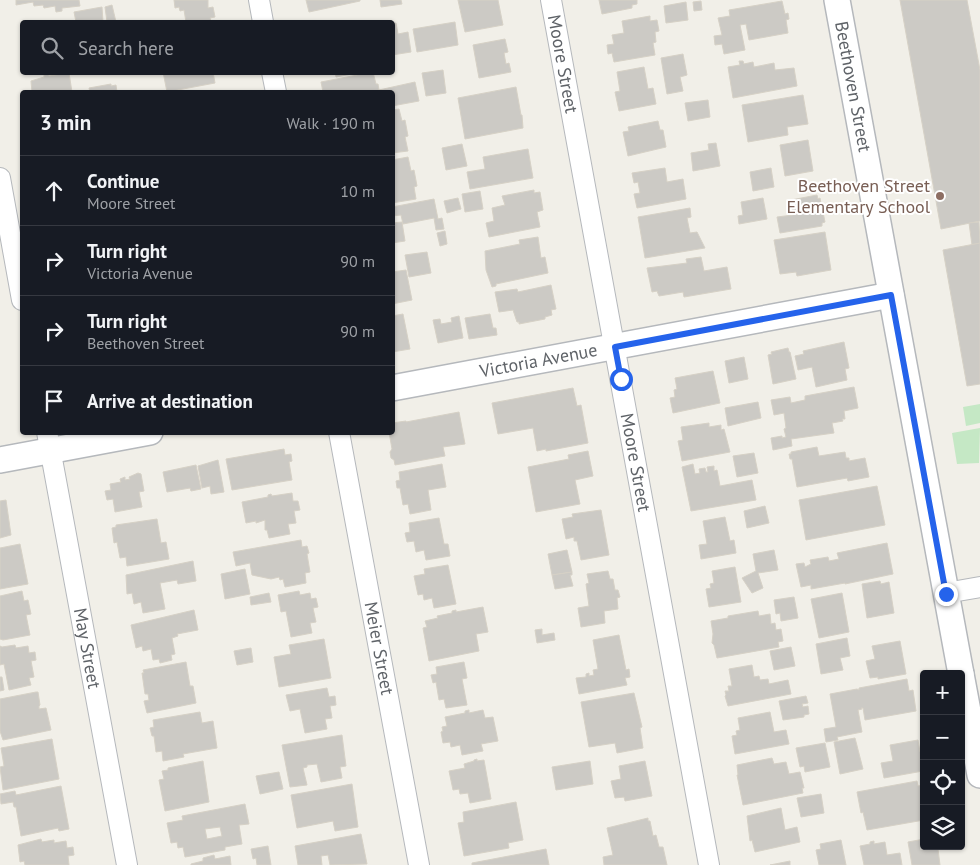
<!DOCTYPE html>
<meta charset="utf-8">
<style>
:root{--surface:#171b24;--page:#242831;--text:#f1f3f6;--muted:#9ea1a6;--line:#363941}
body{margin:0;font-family:"PT Sans",sans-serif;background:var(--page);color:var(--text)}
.controls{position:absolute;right:15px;bottom:15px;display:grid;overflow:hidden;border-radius:5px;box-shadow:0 1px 4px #0004}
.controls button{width:45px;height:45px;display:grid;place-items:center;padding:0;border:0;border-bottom:1px solid var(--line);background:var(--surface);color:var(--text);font:25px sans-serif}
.stop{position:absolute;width:15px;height:15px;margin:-11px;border:4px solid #2563eb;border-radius:50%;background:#fff}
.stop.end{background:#2563eb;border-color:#fff;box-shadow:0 1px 5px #0008}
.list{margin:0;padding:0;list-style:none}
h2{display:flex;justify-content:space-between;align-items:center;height:65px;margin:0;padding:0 20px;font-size:21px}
h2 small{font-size:16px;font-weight:400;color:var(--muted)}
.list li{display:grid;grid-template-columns:32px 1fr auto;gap:15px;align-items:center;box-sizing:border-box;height:70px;padding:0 20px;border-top:1px solid var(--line)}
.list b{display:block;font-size:19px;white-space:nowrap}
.list p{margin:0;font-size:16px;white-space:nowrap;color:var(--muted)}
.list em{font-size:16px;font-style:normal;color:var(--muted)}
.icon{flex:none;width:28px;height:28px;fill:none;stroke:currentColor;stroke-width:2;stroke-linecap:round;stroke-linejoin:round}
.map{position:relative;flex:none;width:980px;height:865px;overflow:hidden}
.search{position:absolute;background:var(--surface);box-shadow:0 1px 4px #0004;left:20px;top:20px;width:375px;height:55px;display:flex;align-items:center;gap:12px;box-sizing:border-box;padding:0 18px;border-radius:5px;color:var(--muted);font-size:19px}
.panel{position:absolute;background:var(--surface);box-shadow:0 1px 4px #0004;left:20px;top:90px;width:375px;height:345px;border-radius:5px}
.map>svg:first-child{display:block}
.green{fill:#c5e8c5}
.building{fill:#cccac5;stroke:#d6d1c6;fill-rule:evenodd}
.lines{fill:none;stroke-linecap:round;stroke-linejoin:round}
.minor-casing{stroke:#b5b8bc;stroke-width:22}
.tertiary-casing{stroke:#b5b8bc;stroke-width:28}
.minor{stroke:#fff;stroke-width:20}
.tertiary{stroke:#fff;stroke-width:25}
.route{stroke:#2563eb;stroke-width:6}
.education-dot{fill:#8d6e63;stroke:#fff;stroke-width:2}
.labels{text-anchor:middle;stroke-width:4;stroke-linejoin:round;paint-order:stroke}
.street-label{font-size:18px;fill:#5f6368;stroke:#fff}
.education-label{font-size:18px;fill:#785e54;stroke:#fff;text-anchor:end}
</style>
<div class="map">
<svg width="980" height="865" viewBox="0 0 980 865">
<rect width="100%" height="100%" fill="#f1efe8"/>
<g class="green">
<polygon points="980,404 980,423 966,426 963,407"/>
<polygon points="980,428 979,463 957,464 952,433"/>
</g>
<g class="building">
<polygon points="16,0 79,0 80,6 62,8 62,11 56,12 55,6 44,8 43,5 34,6 33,2 16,5"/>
<polygon points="174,0 208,0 208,8 213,7 215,17 210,18 211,21 214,22 184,22 186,22 184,10 180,11 179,7 175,8"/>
<polygon points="306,0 360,0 360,1 309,12"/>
<polygon points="380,0 401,0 402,4 381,7"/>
<polygon points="458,0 498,0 503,25 465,32"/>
<polygon points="599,0 637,0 637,4 632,5 632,8 602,14"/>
<polygon points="900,0 967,0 980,70 980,221 941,229"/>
<polygon points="701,1 702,10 694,11 693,2"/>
<polygon points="782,1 785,14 788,13 789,19 786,20 788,33 749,40 746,24 740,25 745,50 724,54 722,44 715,45 714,36 722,35 718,18 730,16 729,10"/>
<polygon points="686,2 688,20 666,23 664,6"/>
<polygon points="112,5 116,22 107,22 105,7"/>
<polygon points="102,7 103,22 76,22 74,12"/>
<polygon points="650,16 650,21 657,20 659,31 655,32 656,42 653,43 655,55 614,62 612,53 608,54 607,45 614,44 612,35 624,33 622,21"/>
<polygon points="455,22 458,45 417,52 413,29"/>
<polygon points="396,23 398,34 408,32 411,52 392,55 392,24"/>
<polygon points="505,39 508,52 504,53 506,64 509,63 511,72 479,78 473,45"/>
<polygon points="683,54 687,75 680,77 683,91 667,94 661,58"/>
<polygon points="739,61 743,61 744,64 753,62 754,67 774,63 775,70 794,68 797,86 733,98 728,67 740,65"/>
<polygon points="644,67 648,89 653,88 656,104 619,111 615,92 620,91 617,72"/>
<polygon points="443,70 446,93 426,96 422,73"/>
<polygon points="163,72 213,72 215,83 167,92"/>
<polygon points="335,72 362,72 336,77"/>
<polygon points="373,72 376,84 378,84 379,90 415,82 419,101 392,106 392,92 323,92 321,82"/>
<polygon points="69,73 72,92 32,92 31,81 44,77 44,75 48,74 49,76"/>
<polygon points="111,84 111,86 116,85 117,92 90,92 89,88"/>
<polygon points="516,87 521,115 522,115 523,128 465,139 458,98"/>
<polygon points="803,95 808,124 787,127 788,135 748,142 742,105"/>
<polygon points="708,100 710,117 688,121 685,103"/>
<polygon points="399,109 402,121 405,120 408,136 405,137 408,151 392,153 392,110"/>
<polygon points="658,121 660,130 663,130 666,147 628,156 623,132 629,131 628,127"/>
<polygon points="808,140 813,171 785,176 780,145"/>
<polygon points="716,143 720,166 693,171 691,153 709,150 708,144"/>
<polygon points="462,144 467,166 446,170 442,148"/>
<polygon points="528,149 533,178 470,189 467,172 485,169 483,157"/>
<polygon points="408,157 411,171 414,170 417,186 414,187 416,199 392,203 392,160"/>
<polygon points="665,168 667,182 683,179 686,199 637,208 634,194 640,193 638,182 634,183 632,173"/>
<polygon points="771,168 774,187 753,191 750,172"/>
<polygon points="534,190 534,193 540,192 543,210 537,212 540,227 489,237 486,223 494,221 492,208 505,205 502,196"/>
<polygon points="480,191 483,209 465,212 462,194"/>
<polygon points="817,195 818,199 820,198 822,209 819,209 820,212 823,212 825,222 822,223 822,226 780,233 777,217 793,215 791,200"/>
<polygon points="458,198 461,209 447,213 444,201"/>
<polygon points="763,198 767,219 739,224 738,216 743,215 741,202"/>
<polygon points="434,199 438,219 442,218 444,229 436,230 434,218 403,224 401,215 392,216 392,207"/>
<polygon points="690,208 691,217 687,218 690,233 697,232 705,248 645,258 638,217"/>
<polygon points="402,222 405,241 392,243 392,223"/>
<polygon points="979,222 980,243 972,245 969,223"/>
<polygon points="445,231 447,244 440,246 437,233"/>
<polygon points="825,232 831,270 797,276 796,272 780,274 774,240"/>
<polygon points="538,237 541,258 545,257 548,273 496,284 496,286 492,287 486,270 485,251 520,244 519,240"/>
<polygon points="980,243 980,384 967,386 943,250"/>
<polygon points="427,252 431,273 409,277 405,255"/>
<polygon points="701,257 704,271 727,267 731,289 684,297 683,292 659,296 657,291 652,292 647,268 687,263 686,259"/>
<polygon points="406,270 412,300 392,304 392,272"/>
<polygon points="551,285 556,309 551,310 552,315 545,317 545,319 519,324 519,322 517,322 513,310 499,312 495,292 517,289 518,292"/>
<polygon points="403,314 410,349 392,352 392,316"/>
<polygon points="490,314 493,328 496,328 497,335 469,339 465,318"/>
<polygon points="459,316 463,338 438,343 433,320 440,319 441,324 452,322 451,318"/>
<polygon points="844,342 849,368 845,369 847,380 816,387 812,367 798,370 795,356 804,354 803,351"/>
<polygon points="788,348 789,352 790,352 796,379 773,384 768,355 772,354 771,352"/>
<polygon points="744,357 748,379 729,383 725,361"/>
<polygon points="713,371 720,403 673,413 670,398 675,397 674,390 677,389 675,378"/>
<polygon points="854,387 858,408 844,411 845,419 842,419 843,421 832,423 834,433 791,439 792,446 773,450 771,438 782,436 782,438 786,437 784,429 786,428 784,413 774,415 771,400 790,397 791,403 805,400 805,396"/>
<polygon points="573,388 577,406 581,405 588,443 546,451 546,449 537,451 533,428 498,434 492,403"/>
<polygon points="758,402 761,418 728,426 725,408"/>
<polygon points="459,412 465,444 443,447 445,456 395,465 394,460 391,458 390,452 392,449 389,432 392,432 392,423 406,421 406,422"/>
<polygon points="709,423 709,427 721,425 721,430 724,429 730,452 682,461 678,441 683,440 681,427"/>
<polygon points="817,447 819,456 845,452 846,458 849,458 849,461 865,458 869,477 848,481 847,478 797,487 792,459 790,459 789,454 791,454 791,452"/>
<polygon points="284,449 285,455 291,454 292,461 289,462 292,480 232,490 226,459"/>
<polygon points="588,451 593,476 575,480 580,504 536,512 528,467 569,459 568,455"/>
<polygon points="754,453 758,473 737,477 733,456"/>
<polygon points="218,460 224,492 211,494 210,486 202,488 198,466"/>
<polygon points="442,464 446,487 428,490 431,510 410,514 408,504 403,505 400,488 397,488 396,481 400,480 399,472"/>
<polygon points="693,464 695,474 700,473 699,469 705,468 706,472 708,472 707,467 714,466 714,471 717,470 720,486 752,480 756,500 691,511 682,467"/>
<polygon points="196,465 201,489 191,491 190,488 167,492 163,472"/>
<polygon points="138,473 141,474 144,491 139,492 142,507 115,512 113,499 107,500 105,491 111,490 110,484 121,482 120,479 125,477 125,480 130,479 129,477"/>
<polygon points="877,486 885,525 806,540 799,500"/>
<polygon points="292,493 293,501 298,501 300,510 294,511 296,523 288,524 290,534 269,538 267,530 265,530 265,520 256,523 256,521 246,523 242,502 268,497 268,495 271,494 272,496"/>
<polygon points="6,500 11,535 0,538 0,501"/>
<polygon points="765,506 769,523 747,528 744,511"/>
<polygon points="601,510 609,555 581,560 577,541 574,541 574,537 566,539 562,519 573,517 572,514"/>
<polygon points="725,517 730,541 734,540 736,553 701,559 699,545 707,544 703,521"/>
<polygon points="439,518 444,544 448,544 450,556 426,560 424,550 416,552 414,541 407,542 405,533 410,532 409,523"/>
<polygon points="157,519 161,543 166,542 169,559 127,566 126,557 120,558 117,542 114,543 112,528 116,527 116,525"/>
<polygon points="301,540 302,547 307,546 309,553 307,554 310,572 305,573 306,583 285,587 283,579 280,580 279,577 271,579 252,575 250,563 236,566 233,552"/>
<polygon points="887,543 893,574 845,584 845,583 811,589 811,585 801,587 796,564 804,563 805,567 811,564 810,560 828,557 829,561 839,559 837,553"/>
<polygon points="20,544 28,584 0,589 0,548"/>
<polygon points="567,550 572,572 552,575 548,554"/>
<polygon points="774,550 778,570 758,573 763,588 752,593 742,578 756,571 753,554"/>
<polygon points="193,561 196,581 178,584 177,580 160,583 165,609 143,613 141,602 134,604 132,593 127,594 126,575"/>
<polygon points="448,565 456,604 434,608 432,598 424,600 423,594 418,595 414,576 425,574 424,569"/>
<polygon points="735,567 741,602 709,607 706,589 711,588 710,584 714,583 712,571"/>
<polygon points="245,569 250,594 225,599 221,574"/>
<polygon points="608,571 610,579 613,579 615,590 618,590 620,597 617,598 618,609 604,611 605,623 581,627 578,608 589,606 586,584 589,583 587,574"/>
<polygon points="572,572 572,575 570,575 573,586 555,589 552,575"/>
<polygon points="880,581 881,584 889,582 894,613 867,618 862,584"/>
<polygon points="22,591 24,601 28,600 31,614 26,615 30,635 3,640 0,639 0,596"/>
<polygon points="299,591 300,595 310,593 311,599 316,598 318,607 313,608 316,622 310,623 312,633 291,637 286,611 281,612 278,595"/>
<polygon points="269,593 271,602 251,605 250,597"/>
<polygon points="842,593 849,632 819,638 811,599"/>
<polygon points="794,597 798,618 781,621 780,613 776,614 774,600"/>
<polygon points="483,607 488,632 476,634 479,651 429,661 423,628 427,627 425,621 438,618 437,616 452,613 452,611 456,610 456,612"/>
<polygon points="194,610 198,630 177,634 178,636 172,638 175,654 171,655 172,660 160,663 159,659 153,660 151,649 143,651 142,646 136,648 131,625"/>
<polygon points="758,611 759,616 770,614 771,624 775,623 776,630 781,629 783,641 778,642 779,647 717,658 714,645 712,643 713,634 711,621 728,618 728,616"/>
<polygon points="542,629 542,635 554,633 555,640 537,643 535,630"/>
<polygon points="619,635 626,670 629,669 630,677 625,678 627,685 579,694 576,678 586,677 586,674 589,673 589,676 594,675 593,670 598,669 593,640"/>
<polygon points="847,638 850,656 840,658 843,670 821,674 816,644"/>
<polygon points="324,639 331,678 279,687 274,657 291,654 289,645"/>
<polygon points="900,641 906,674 878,679 878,677 870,678 866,661 875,659 872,646"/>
<polygon points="15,645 16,648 28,646 29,653 35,652 36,660 31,661 34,677 29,678 31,685 9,690 4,664 0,665 0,646 2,647"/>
<polygon points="791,647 795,666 774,670 770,651"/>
<polygon points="251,648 253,662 237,665 234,651"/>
<polygon points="186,662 190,686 193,686 196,703 147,713 144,701 149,700 148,694 145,694 142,673 144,673 143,670"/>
<polygon points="464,662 467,678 462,679 467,705 446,708 444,699 439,700 436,682 433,683 431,675 437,674 436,667"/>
<polygon points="752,665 754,677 759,676 760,680 768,679 769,684 788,680 791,694 728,706 725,696 726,695 725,691 729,691 728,686 732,686 729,669"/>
<polygon points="0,677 2,677 4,690 0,691"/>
<polygon points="907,679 909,691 913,690 916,711 865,720 863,708 861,708 862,709 858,710 862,732 837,737 838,740 826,742 824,729 836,727 830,694 857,689 859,690 859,688"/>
<polygon points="327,688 329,697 335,696 336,705 330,706 332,718 325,719 327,729 305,733 300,709 290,711 286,695"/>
<polygon points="36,692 38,692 40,705 39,706 39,709 46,708 51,730 3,740 0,731 0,699"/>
<polygon points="634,693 642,727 640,728 643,748 617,753 615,743 589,747 581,702"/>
<polygon points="806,696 808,703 802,704 803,707 808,706 809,714 804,715 804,717 783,720 779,701"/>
<polygon points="469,710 469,713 483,710 485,718 493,717 498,741 481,744 483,751 462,755 460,745 451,747 450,742 443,743 441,732 443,731 442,727 447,726 445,717 465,713 465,711"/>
<polygon points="200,712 202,723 213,721 217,748 183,754 184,757 163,761 162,751 156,752 154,736 152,736 150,728 154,727 153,720"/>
<polygon points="770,712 774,732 786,730 789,744 735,754 732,736 737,735 736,731 740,730 738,718"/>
<polygon points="342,735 346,766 340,767 342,778 321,782 317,764 307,765 307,767 303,768 307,785 290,787 282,745"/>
<polygon points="855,738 863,769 840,774 834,742"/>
<polygon points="52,739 59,779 3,790 0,767 4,766 1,748"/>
<polygon points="918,740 920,752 924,751 924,758 921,758 923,771 884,778 881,763 893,761 890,745"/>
<polygon points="825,743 830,767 805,772 804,766 800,767 796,748"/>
<polygon points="772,758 774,764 786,762 789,774 800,772 804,788 802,788 803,793 743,805 737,775 738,775 737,765"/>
<polygon points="477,759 477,761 484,760 491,799 470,803 468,793 460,794 459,789 453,790 449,771 465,768 464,764 474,761 474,760"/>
<polygon points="203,761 209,802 165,811 159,780 164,779 162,771 168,770 168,768"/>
<polygon points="590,761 593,784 556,790 552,767"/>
<polygon points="645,761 652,796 625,801 624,797 615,798 611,781 621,779 619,766"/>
<polygon points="279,772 283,789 260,794 256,776"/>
<polygon points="917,781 918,786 924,785 924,820 867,830 863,812 861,813 857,792"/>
<polygon points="352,784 358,827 335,831 333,821 297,828 291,795"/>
<polygon points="61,786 69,829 59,831 58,828 21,836 16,807 14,807 13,802 1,804 0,794 15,791 16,795"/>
<polygon points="821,794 824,813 801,817 797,798"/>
<polygon points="516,802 523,840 508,843 509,848 464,856 458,823 464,822 463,812"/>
<path d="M245 804 249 824 239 825 242 844 225 847V850L185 857 183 847 178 848 177 842 171 843 167 823 183 820 182 816ZM220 827 222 836 207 839 205 829Z"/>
<polygon points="781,808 785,830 797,827 800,842 755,852 752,840 750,841 747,816"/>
<polygon points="648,818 648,821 650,821 653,836 656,835 659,847 663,847 667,865 604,865 603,857 613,855 607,828"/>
<polygon points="361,834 367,864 330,865 328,855 321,856 322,865 298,865 295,846"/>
<polygon points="41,839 42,842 54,840 54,843 66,841 67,848 73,847 74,855 68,856 69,865 25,865 24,861 20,862 18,845"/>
<polygon points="924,839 924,846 936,846 938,849 940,865 912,865 908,842"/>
<polygon points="841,840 846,865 819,865 816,850 821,849 820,844"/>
<polygon points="874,841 874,844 885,842 887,855 900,853 902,865 864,865 860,846 870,844 870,842"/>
<polygon points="268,846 271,865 257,865 256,858 253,859 251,849"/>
<polygon points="546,849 549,865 472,865 472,863"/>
<polygon points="214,855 215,859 230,856 231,865 191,865 191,864 203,861 203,858"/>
<polygon points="790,861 790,865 770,865"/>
</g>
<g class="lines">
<defs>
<g id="minor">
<polyline points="259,0 263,22"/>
<path id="s1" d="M551 0 709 865"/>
<polyline points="272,72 276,92"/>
<polyline points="0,178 22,300"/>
<path id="s2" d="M47 432 127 865"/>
<path id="s3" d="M339 432 419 865"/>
<polyline points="946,593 980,587"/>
</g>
<g id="tertiary">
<path id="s4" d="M837 0 961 674"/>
<path id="s5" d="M392 388 891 295"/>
<polyline points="0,460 150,432"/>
<polyline points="961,674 980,775"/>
</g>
</defs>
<use href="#minor" class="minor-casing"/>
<use href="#tertiary" class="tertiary-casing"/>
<use href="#minor" class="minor"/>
<use href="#tertiary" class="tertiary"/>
</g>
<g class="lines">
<polyline class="route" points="621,379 615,347 891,295 946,594"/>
</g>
<circle class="education-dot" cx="940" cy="196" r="5"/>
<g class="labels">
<g class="street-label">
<text dy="6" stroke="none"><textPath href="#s1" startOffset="65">Moore Street</textPath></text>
<text dy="6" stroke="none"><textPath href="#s4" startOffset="88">Beethoven Street</textPath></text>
<text dy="6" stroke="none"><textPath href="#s5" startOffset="149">Victoria Avenue</textPath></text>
<text dy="6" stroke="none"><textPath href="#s1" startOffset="470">Moore Street</textPath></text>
<text dy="6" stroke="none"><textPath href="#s2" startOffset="220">May Street</textPath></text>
<text dy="6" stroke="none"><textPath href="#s3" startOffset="220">Meier Street</textPath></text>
</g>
<g class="education-label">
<text x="930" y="192">Beethoven Street<tspan x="930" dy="21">Elementary School</tspan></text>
</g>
</g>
</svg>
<div class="controls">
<button>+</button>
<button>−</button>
<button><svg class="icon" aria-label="locate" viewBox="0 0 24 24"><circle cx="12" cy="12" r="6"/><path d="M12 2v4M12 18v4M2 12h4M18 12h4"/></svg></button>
<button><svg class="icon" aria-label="layers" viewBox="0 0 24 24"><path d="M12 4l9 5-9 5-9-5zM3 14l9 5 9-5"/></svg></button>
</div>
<div class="stop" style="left:621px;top:379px"></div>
<div class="stop end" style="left:946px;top:594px"></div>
<div class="search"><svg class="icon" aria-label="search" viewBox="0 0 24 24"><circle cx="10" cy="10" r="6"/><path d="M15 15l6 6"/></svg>Search here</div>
<section class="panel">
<h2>3 min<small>Walk · 190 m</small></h2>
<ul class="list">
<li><svg class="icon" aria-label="ahead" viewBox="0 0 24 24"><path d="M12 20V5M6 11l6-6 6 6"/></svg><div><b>Continue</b><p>Moore Street</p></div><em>10 m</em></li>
<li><svg class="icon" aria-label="right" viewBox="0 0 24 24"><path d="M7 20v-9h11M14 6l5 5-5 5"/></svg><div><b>Turn right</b><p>Victoria Avenue</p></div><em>90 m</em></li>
<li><svg class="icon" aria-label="right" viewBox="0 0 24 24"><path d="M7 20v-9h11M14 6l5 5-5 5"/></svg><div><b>Turn right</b><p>Beethoven Street</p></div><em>90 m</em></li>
<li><svg class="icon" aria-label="arrive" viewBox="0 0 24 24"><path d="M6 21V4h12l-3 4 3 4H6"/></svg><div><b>Arrive at destination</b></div></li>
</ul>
</section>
</div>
